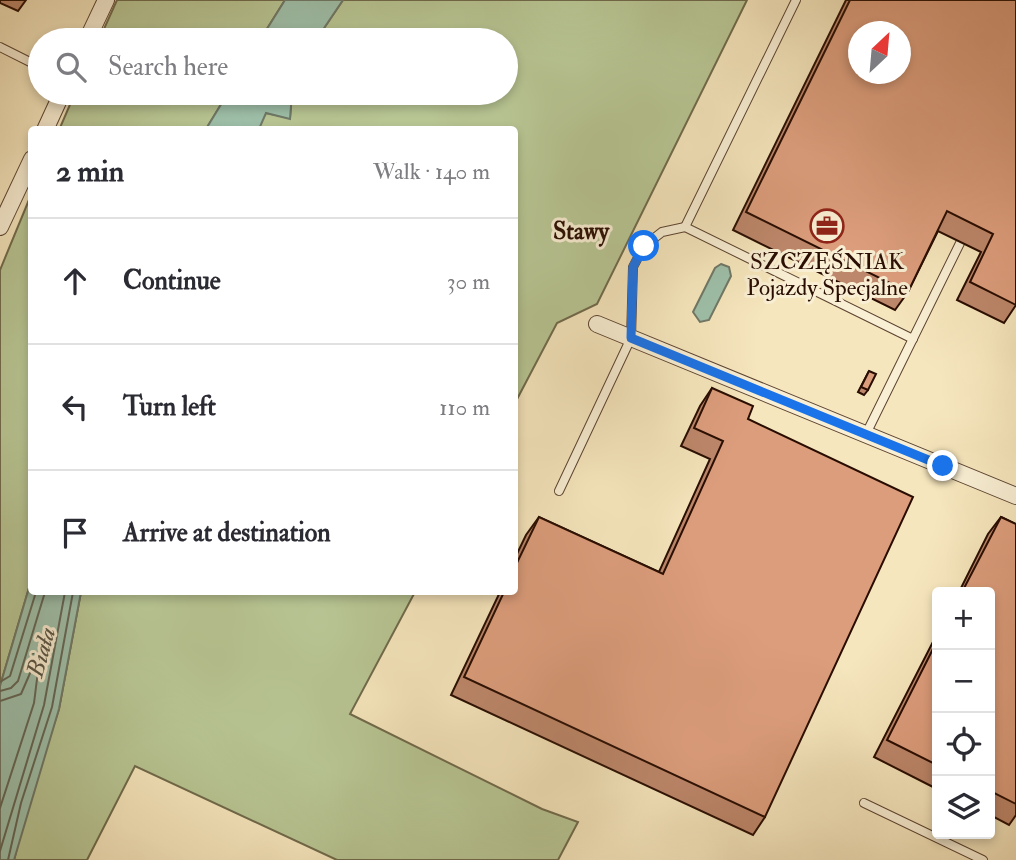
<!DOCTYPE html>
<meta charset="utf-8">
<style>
:root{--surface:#fff;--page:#f7f7f7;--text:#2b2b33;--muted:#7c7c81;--line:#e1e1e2}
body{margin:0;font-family:"IM FELL Double Pica",serif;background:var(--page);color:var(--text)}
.controls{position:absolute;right:21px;bottom:21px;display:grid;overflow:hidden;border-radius:7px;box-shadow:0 4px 10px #0003}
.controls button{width:63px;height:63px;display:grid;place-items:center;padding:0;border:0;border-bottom:2px solid var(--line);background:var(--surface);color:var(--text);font:35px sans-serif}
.compass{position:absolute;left:848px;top:21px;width:63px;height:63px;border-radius:50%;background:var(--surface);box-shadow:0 4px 10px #0003;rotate:26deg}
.stop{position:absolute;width:21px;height:21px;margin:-16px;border:5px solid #1a73e8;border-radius:50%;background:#fff}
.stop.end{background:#1a73e8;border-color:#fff;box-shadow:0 2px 7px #0008}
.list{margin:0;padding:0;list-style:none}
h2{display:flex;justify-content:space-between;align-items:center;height:91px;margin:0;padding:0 28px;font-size:30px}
h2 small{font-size:23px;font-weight:400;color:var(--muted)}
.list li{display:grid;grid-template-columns:46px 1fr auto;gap:21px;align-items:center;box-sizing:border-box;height:126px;padding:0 28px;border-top:2px solid var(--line)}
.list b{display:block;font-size:26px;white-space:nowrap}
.list em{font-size:23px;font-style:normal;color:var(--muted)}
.icon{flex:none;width:38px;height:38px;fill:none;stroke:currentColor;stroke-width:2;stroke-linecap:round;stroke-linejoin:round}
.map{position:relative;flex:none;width:1016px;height:860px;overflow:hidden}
.search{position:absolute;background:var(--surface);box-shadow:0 4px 10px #0003;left:28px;top:28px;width:490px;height:77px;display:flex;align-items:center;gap:18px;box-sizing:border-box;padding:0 24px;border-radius:38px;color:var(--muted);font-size:26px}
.panel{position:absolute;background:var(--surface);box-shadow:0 4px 10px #0003;left:28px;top:126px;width:490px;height:469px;border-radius:7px}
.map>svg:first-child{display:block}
.green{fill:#b8c694;stroke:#706a4b;stroke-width:2}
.water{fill:#9ec0aa;stroke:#6f7867;stroke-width:2}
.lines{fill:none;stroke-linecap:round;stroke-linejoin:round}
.shore{stroke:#646656;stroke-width:2}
.lane-casing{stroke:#5c4331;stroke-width:10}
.street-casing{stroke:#5c4331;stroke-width:18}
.lane{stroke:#f9efd4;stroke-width:8}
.street{stroke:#f9efd4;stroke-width:16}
.wall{fill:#bd876b;stroke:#290d02;stroke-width:2}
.building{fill:#dc9d7c;stroke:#290d02;stroke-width:2;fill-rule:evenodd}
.route{stroke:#1a73e8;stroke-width:9}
.labels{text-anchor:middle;stroke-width:6;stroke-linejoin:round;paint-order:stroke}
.poi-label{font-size:23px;fill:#290d02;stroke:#f9efd4}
.neighbourhood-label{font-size:24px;font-weight:bold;fill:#290d02;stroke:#f9efd4}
.water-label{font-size:24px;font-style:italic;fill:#585545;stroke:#f9efd4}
</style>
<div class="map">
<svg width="1016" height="860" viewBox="0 0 1016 860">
<rect width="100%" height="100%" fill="#f6e6bd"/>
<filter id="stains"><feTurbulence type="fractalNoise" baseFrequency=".00286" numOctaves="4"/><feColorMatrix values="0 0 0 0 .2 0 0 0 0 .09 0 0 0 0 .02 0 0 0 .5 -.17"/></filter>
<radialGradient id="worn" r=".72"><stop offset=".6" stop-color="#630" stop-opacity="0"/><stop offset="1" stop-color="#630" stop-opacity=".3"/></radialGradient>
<g class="green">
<polygon points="117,0 285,0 260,40 99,40"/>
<polygon points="343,0 747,0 597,304 557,323 515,403 514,130 242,130 266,113 290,118 292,93 506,93 506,40 316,40"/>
<polygon points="75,93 228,93 206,129 59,130"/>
<polygon points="31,195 31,581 0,686 0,270"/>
<polygon points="81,592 415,592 350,714 542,809 578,822 558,860 337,860 135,766 87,860 14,860 28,805 59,709"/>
</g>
<g class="water">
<polygon points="285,0 343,0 316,40 260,40"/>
<polygon points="228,93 292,93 290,119 266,113 259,129 206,129"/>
<polygon points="721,264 729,267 731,276 709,320 700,322 693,312 715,268"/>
<polygon points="31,581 32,592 81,592 59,709 14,860 0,860 0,686"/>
</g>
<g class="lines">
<g class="shore">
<polyline points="0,682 10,676 36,592"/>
<polyline points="0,691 11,688 18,681 45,592"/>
<polyline points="0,701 21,694 34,664 39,663 34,703 0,808"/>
<polyline points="0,851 44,705 65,592"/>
<polyline points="8,860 21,803 52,707 73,592"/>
</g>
<defs>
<g id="lane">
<polyline points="796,0 685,227 913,339"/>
<polyline points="0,47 40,67"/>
<polyline points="866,434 965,233"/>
<polyline points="559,491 631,338 633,267 644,246 662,232 685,227"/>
<polyline points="864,803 983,860"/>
</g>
<g id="street">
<polyline points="87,40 106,0"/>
<polyline points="45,130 62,93"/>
<polyline points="0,227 32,159"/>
<polyline points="597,324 1016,496"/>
</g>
</defs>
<use href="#lane" class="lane-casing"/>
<use href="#street" class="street-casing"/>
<use href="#lane" class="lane"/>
<use href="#street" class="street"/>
</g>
<g class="wall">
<polygon points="0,0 26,0 18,11 0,3"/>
<polygon points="846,0 1016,0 1016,305 1004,323 957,300 981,252 938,231 908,292 895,310 733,230"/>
<polygon points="869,371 868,390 864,395 858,392"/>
<polygon points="712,388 748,419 765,817 753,835 451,695 500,592 514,592 514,560 526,535 539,517 659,572 710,459 681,446 700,406"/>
<polygon points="1001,517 1016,524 1016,815 1009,825 990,815 990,592 959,592 988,534"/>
<polygon points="937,634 937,789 874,757"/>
</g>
<g class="building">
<path d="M850 0H1016V305L970 282 993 234 947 211 908 292 746 212ZM858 32H900V74H858Z"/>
<polygon points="869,371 876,374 868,390 861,387"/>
<polygon points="712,388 753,406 748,419 913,497 765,817 464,677 504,592 514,592 514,569 539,517 663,574 723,441 694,428"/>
<polygon points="1001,517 1016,524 1016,804 990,791 990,592 962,592"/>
<polygon points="937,641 937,765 887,740"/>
</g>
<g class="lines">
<polyline class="route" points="644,246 633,267 631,338 943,466"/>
</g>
<defs>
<symbol id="office-ring" viewBox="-11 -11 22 22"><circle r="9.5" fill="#f9efd4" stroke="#8f2418" stroke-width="1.5"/><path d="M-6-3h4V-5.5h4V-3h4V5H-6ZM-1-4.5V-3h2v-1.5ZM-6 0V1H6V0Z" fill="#8f2418"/></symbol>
</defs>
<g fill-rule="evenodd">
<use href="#office-ring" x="808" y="207" width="38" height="38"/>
</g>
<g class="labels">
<g class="poi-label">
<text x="827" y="269">SZCZĘŚNIAK<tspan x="827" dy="26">Pojazdy Specjalne</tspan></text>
</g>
<g class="neighbourhood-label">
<text x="581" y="239">Stawy</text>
</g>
<g class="water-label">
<text transform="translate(41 652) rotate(-74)" y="8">Biała</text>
</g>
</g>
<rect width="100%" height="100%" filter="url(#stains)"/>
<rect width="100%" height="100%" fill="url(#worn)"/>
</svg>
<div class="controls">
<button>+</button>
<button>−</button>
<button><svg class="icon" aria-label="locate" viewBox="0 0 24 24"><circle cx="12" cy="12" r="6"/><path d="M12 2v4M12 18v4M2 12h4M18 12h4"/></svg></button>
<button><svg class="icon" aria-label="layers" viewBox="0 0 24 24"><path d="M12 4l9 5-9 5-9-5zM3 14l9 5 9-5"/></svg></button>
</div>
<svg class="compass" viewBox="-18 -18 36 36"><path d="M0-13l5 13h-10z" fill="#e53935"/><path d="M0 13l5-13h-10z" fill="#7c7c81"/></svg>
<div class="stop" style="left:644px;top:246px"></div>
<div class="stop end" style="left:943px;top:466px"></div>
<div class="search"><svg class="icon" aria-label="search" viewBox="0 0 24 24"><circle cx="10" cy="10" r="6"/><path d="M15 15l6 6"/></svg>Search here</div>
<section class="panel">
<h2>2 min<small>Walk · 140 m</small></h2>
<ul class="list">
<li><svg class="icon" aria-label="ahead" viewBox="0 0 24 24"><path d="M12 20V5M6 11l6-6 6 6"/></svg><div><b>Continue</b></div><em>30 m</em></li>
<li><svg class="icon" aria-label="left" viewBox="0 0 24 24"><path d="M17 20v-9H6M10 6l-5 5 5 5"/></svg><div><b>Turn left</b></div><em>110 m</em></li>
<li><svg class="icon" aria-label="arrive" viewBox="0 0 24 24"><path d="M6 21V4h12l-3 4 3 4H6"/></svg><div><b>Arrive at destination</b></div></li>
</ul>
</section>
</div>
